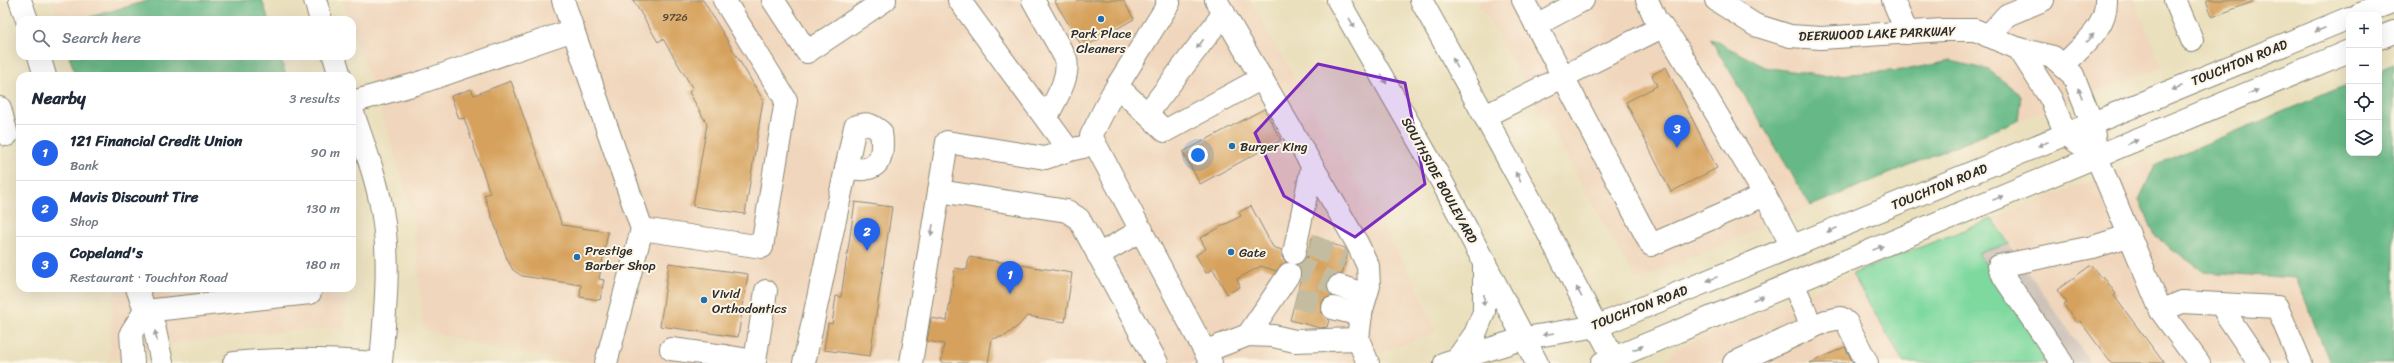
<!DOCTYPE html>
<meta charset="utf-8">
<style>
:root{--surface:#fff;--page:#f2f2f3;--text:#1f2937;--muted:#747a83;--line:#e0e1e3;--accent:#2563eb}
body{margin:0;font-family:Sriracha,sans-serif;background:var(--page);color:var(--text)}
.controls{position:absolute;right:12px;top:12px;display:grid;overflow:hidden;border-radius:8px;box-shadow:0 4px 16px #0002}
.controls button{width:36px;height:36px;display:grid;place-items:center;padding:0;border:0;border-bottom:1px solid var(--line);background:var(--surface);color:var(--text);font:20px sans-serif}
.you{position:absolute;left:1198px;top:155px;width:14px;height:14px;margin:-10px;border:3px solid #fff;border-radius:50%;background:#1a73e8;box-shadow:0 0 0 6px #1a73e833}
.badge{display:grid;place-items:center;width:26px;height:26px;border-radius:50%;background:var(--accent);color:#fff;font-size:13px;font-weight:700}
.pin{position:absolute;translate:-50% -33px;filter:drop-shadow(0 1px 2px #0008)}
.pin::after{content:'';position:absolute;top:21px;width:14px;height:12px;background:inherit;clip-path:polygon(0 0,100% 0,50% 100%)}
.list{margin:0;padding:0;list-style:none}
h2{display:flex;justify-content:space-between;align-items:center;height:52px;margin:0;padding:0 16px;font-size:17px}
h2 small{font-size:13px;font-weight:400;color:var(--muted)}
.list li{display:grid;grid-template-columns:26px 1fr auto;gap:12px;align-items:center;box-sizing:border-box;height:56px;padding:0 16px;border-top:1px solid var(--line)}
.list b{display:block;font-size:15px;white-space:nowrap}
.list p{margin:0;font-size:13px;white-space:nowrap;color:var(--muted)}
.list em{font-size:13px;font-style:normal;color:var(--muted)}
.icon{flex:none;width:22px;height:22px;fill:none;stroke:currentColor;stroke-width:2;stroke-linecap:round;stroke-linejoin:round}
.map{position:relative;flex:none;width:2394px;height:363px;overflow:hidden}
.search{position:absolute;background:var(--surface);box-shadow:0 4px 16px #0002;left:16px;top:16px;width:340px;height:44px;display:flex;align-items:center;gap:10px;box-sizing:border-box;padding:0 14px;border-radius:12px;color:var(--muted);font-size:15px}
.panel{position:absolute;background:var(--surface);box-shadow:0 4px 16px #0002;left:16px;top:72px;width:340px;height:220px;border-radius:12px}
.map>svg:first-child{display:block}
.built{fill:#f0d6bc}
.industrial{fill:#cec2b9}
.green{fill:#7ed99f;stroke:#548265}
.forest{fill:#66b986;stroke:#487258}
.building{fill:#d6a15c}
.lines{fill:none;stroke-linecap:round;stroke-linejoin:round}
.minor-tunnel{stroke:#c4bca0;stroke-width:22;stroke-dasharray:22 11;stroke-linecap:butt}
.minor-casing{stroke:#8a8674;stroke-width:24}
.highway-casing{stroke:#8a8674;stroke-width:24}
.minor{stroke:#fff;stroke-width:22}
.highway{stroke:#fff;stroke-width:22}
.oneway{fill:#a0a0a0}
.marked{fill:#7b2cbf;fill-opacity:0.2;stroke:#7b2cbf;stroke-width:3;stroke-linejoin:round}
.poi-dot{fill:#1f6fb2;stroke:#fcf5e5;stroke-width:1.5}
.labels{text-anchor:middle;stroke-width:4;stroke-linejoin:round;paint-order:stroke}
.number-label{font-size:11px;fill:#564837}
.poi-label{font-size:13px;fill:#2b2b2b;stroke:#fcf5e5;text-anchor:start}
.street-label{font-size:13px;fill:#2b2b2b;stroke:#fcf5e5}
</style>
<div class="map">
<svg width="2394" height="363" viewBox="0 0 2394 363">
<rect width="100%" height="100%" fill="#fcf5e5"/>
<filter id="ink" filterUnits="userSpaceOnUse"><feTurbulence type="fractalNoise" baseFrequency=".025" numOctaves="2"/><feDisplacementMap in="SourceGraphic" scale="8" xChannelSelector="R" yChannelSelector="G"/><feConvolveMatrix kernelMatrix="1 2 1 2 8 2 1 2 1" color-interpolation-filters="sRGB"/></filter>
<filter id="wash" filterUnits="userSpaceOnUse"><feTurbulence type="fractalNoise" baseFrequency=".012" numOctaves="4" result="noise"/><feDisplacementMap in="SourceGraphic" scale="16" xChannelSelector="R" yChannelSelector="G"/><feGaussianBlur stdDeviation="0.9" result="paint"/><feColorMatrix in="noise" values="0 0 0 0 0 0 0 0 0 0 0 0 0 0 0 0 0 1.4 0 .05"/><feComposite in="paint" operator="in"/></filter>
<g filter="url(#wash)">
<rect width="100%" height="100%" fill="#eae0bd"/>
<g class="built">
<polygon points="51,0 151,0 79,20 58,20"/>
<polygon points="342,0 1249,0 1415,282 1436,332 1353,363 578,363 479,345 424,330 413,215 390,138 352,29 352,20 349,20"/>
<polygon points="1477,0 2135,0 2162,68 2018,120 2021,95 1951,61 1904,70 1824,76 1765,67 1711,38 1811,206 1637,281"/>
<polygon points="2150,158 2155,165 2139,200 2204,272 2296,278 2330,363 2091,363 1992,219"/>
<polygon points="1852,274 1904,363 1662,363 1676,348"/>
<polygon points="114,288 347,288 344,327 242,335 181,343 109,361"/>
</g>
<polygon class="industrial" points="2009,244 2091,363 2051,363 1978,253"/>
<polygon class="green" points="1992,219 2009,244 1978,253 2051,363 1904,363 1852,274"/>
<g class="forest">
<polygon points="151,0 262,0 269,20 79,20"/>
<polygon points="1710,38 1765,67 1824,76 1904,70 1951,61 1989,70 2021,95 2018,120 1811,206"/>
<polygon points="69,56 280,56 286,76 76,76"/>
<polygon points="2394,65 2394,363 2330,363 2296,278 2204,272 2156,237 2139,200 2155,165 2349,84 2349,153 2379,153 2379,71"/>
</g>
<g id="blocks">
<g class="building">
<polygon points="633,0 703,0 763,100 745,214 693,206 707,124 689,92 693,89 663,39 658,42"/>
<polygon points="1054,0 1123,0 1134,19 1083,48"/>
<polygon points="2206,0 2254,0 2255,1 2212,17"/>
<polygon points="1666,67 1717,168 1671,192 1626,102 1657,86 1652,75"/>
<polygon points="511,81 562,225 608,232 599,279 604,280 600,300 580,297 581,285 522,276 513,270 507,259 484,195 490,193 464,118 459,119 451,96 471,89 474,95"/>
<polygon points="1264,109 1281,140 1200,184 1183,152"/>
<polygon points="855,202 892,207 870,356 824,350 828,323 832,324 836,296 841,297"/>
<polygon points="1251,206 1273,247 1282,250 1282,257 1286,262 1276,271 1261,266 1237,279 1240,287 1227,294 1213,269 1206,273 1196,255 1206,249 1200,238 1241,216 1239,212"/>
<polygon points="1312,238 1345,248 1348,253 1342,274 1331,276 1327,282 1327,289 1332,296 1324,299 1321,305 1321,312 1329,320 1327,327 1320,328 1290,320 1301,278 1300,269 1297,265 1307,257"/>
<polygon points="969,257 1072,273 1065,322 1027,316 1018,326 1005,336 992,339 988,363 941,363 944,344 927,341 931,318 947,321 955,268 967,270"/>
<polygon points="669,263 748,274 738,337 660,326"/>
<polygon points="2091,265 2101,278 2103,276 2116,294 2114,296 2164,363 2111,363 2080,321 2077,323 2064,305 2067,303 2057,290"/>
<polygon points="1845,347 1853,363 1810,363"/>
</g>
</g>
</g>
<g filter="url(#ink)">
<use href="#blocks" fill-opacity="0" stroke="#8a8674" stroke-width="1"/>
<g class="lines">
<g class="minor-tunnel">
<polyline points="1310,245 1346,259"/>
<polyline points="1292,264 1339,286"/>
<polyline points="1296,297 1333,308"/>
</g>
<defs>
<g id="minor">
<polyline points="20,0 27,20"/>
<polyline points="315,0 321,20"/>
<polyline points="563,0 573,30"/>
<polyline points="773,0 807,52 885,0"/>
<polyline points="959,0 1065,145 1069,150 1083,147"/>
<path d="M1033 0 1066 59C1070 79 1055 100 1046 118"/>
<polyline points="1167,0 1169,3 1112,94 1091,136 1211,363"/>
<polyline points="1216,0 1357,243 1368,266 1369,286 1361,313 1358,339 1368,363"/>
<polyline points="1523,0 1651,245 1765,195 1673,41 1656,20 1647,0"/>
<polyline points="1716,0 1755,25 1790,36 1821,38 1943,30 1975,30 2019,49 2053,57 2073,75 2092,123 2097,157 2103,172 2161,311 2199,363"/>
<polyline points="1893,0 1907,33"/>
<polyline points="2175,0 2192,40"/>
<polyline points="2358,15 2394,1"/>
<polyline points="1536,25 1583,0"/>
<polyline points="1988,36 2007,15 2043,0"/>
<polyline points="2379,38 2394,32"/>
<polyline points="2019,49 2051,99 2066,134 2078,143"/>
<polyline points="39,56 45,76"/>
<polyline points="334,56 340,76"/>
<path d="M2063 66C2081 46 2107 29 2106 0"/>
<polyline points="1117,86 1165,131 1262,78"/>
<polyline points="352,102 416,84 573,30 642,229 606,363"/>
<polyline points="0,108 7,135"/>
<path d="M352 110C363 143 376 176 382 210 391 261 385 312 381 363"/>
<polyline points="1147,114 1224,13"/>
<polyline points="1485,116 1662,27"/>
<polyline points="939,191 1067,211 1079,219 1157,363"/>
<polyline points="1765,195 1792,246"/>
<polyline points="642,229 762,247 786,100 724,0"/>
<polyline points="1294,253 1312,167"/>
<polyline points="1098,255 1142,230"/>
<polyline points="1793,283 1812,327"/>
<polyline points="1339,286 1366,295"/>
<polyline points="137,288 145,311 154,326 162,363"/>
<polyline points="2221,304 2228,317 2259,363"/>
<polyline points="1333,308 1361,315"/>
<polyline points="145,311 310,293 310,288"/>
<polyline points="2161,311 2182,302 2277,307 2301,363"/>
<polyline points="1248,335 1289,274"/>
<polyline points="671,349 724,356"/>
<polyline points="1206,351 1248,335 1273,336 1295,341 1358,339"/>
<polyline points="1457,359 1475,334 1484,312 1484,261"/>
<polyline points="133,363 131,333 145,311"/>
<path d="M234 363C281 358 326 359 374 363"/>
<polyline points="723,363 724,356 755,361 766,291"/>
<path d="M804 363 855 127C867 122 871 124 881 132 883 146 884 166 865 169 860 170 852 168 846 167"/>
<polyline points="911,363 947,142 1045,158 1069,150"/>
<polyline points="1445,363 1525,338 1598,326 2349,18"/>
<polyline points="1602,363 2349,51"/>
<polyline points="1734,363 1826,321 1841,318 1847,323 1867,363"/>
<polyline points="2062,363 2004,277 1999,266 2093,247 2128,236"/>
</g>
<g id="highway">
<polyline points="1338,0 1441,180 1537,363"/>
<polyline points="1421,0 1536,210 1616,363"/>
</g>
</defs>
<use href="#minor" class="minor-casing"/>
<use href="#highway" class="highway-casing"/>
<use href="#minor" class="minor"/>
<use href="#highway" class="highway"/>
</g>
<defs><path id="oneway-solid" d="M-6-.8H1V-3.2L6.5 0L1 3.2V.8H-6Z"/></defs>
<g class="oneway">
<use href="#oneway-solid" transform="translate(1352 23) rotate(60)"/>
<use href="#oneway-solid" transform="translate(2320 30) rotate(159)"/>
<use href="#oneway-solid" transform="translate(2090 38) rotate(-46)"/>
<use href="#oneway-solid" transform="translate(1200 44) rotate(127)"/>
<use href="#oneway-solid" transform="translate(1455 63) rotate(-118)"/>
<use href="#oneway-solid" transform="translate(1384 79) rotate(61)"/>
<use href="#oneway-solid" transform="translate(2177 88) rotate(158)"/>
<use href="#oneway-solid" transform="translate(2253 92) rotate(-23)"/>
<use href="#oneway-solid" transform="translate(2080 93) rotate(-112)"/>
<use href="#oneway-solid" transform="translate(2133 142) rotate(-23)"/>
<use href="#oneway-solid" transform="translate(2043 144) rotate(158)"/>
<use href="#oneway-solid" transform="translate(1518 177) rotate(-119)"/>
<use href="#oneway-solid" transform="translate(1998 198) rotate(-22)"/>
<use href="#oneway-solid" transform="translate(932 230) rotate(100)"/>
<use href="#oneway-solid" transform="translate(1832 230) rotate(158)"/>
<use href="#oneway-solid" transform="translate(1878 248) rotate(-22)"/>
<use href="#oneway-solid" transform="translate(1712 279) rotate(158)"/>
<use href="#oneway-solid" transform="translate(1579 292) rotate(-118)"/>
<use href="#oneway-solid" transform="translate(1758 298) rotate(-23)"/>
<use href="#oneway-solid" transform="translate(1484 300) rotate(90)"/>
<use href="#oneway-solid" transform="translate(1548 334) rotate(170)"/>
<use href="#oneway-solid" transform="translate(156 336) rotate(-102)"/>
<use href="#oneway-solid" transform="translate(1638 348) rotate(-23)"/>
</g>
</g>
<path class="marked" d="M1318 64 1405 83 1425 184 1355 237 1284 196 1255 133Z"/>
<g class="poi-dot">
<circle cx="1101" cy="19" r="4"/>
<circle cx="1232" cy="146" r="4"/>
<circle cx="1231" cy="252" r="4"/>
<circle cx="577" cy="257" r="4"/>
<circle cx="704" cy="300" r="4"/>
</g>
<g class="labels">
<g class="number-label">
<text x="675" y="21">9726</text>
</g>
<g class="poi-label">
<text x="1101" y="38" text-anchor="middle">Park Place<tspan x="1101" dy="15">Cleaners</tspan></text>
<text x="1240" y="151">Burger King</text>
<text x="585" y="255">Prestige<tspan x="585" dy="15">Barber Shop</tspan></text>
<text x="1239" y="257">Gate</text>
<text x="712" y="298">Vivid<tspan x="712" dy="15">Orthodontics</tspan></text>
</g>
<g class="street-label">
<text transform="translate(1877 33) rotate(-2)" y="5">DEERWOOD LAKE PARKWAY</text>
<text transform="translate(2239 62) rotate(-22)" y="5">TOUCHTON ROAD</text>
<text transform="translate(1440 180) rotate(61)" y="5">SOUTHSIDE BOULEVARD</text>
<text transform="translate(1939 186) rotate(-22)" y="5">TOUCHTON ROAD</text>
<text transform="translate(1639 307) rotate(-21)" y="5">TOUCHTON ROAD</text>
</g>
</g>
</svg>
<div class="controls">
<button>+</button>
<button>−</button>
<button><svg class="icon" aria-label="locate" viewBox="0 0 24 24"><circle cx="12" cy="12" r="6"/><path d="M12 2v4M12 18v4M2 12h4M18 12h4"/></svg></button>
<button><svg class="icon" aria-label="layers" viewBox="0 0 24 24"><path d="M12 4l9 5-9 5-9-5zM3 14l9 5 9-5"/></svg></button>
</div>
<div class="you"></div>
<div class="pin badge" style="left:1010px;top:294px">1</div>
<div class="pin badge" style="left:867px;top:251px">2</div>
<div class="pin badge" style="left:1677px;top:148px">3</div>
<div class="search"><svg class="icon" aria-label="search" viewBox="0 0 24 24"><circle cx="10" cy="10" r="6"/><path d="M15 15l6 6"/></svg>Search here</div>
<section class="panel">
<h2>Nearby<small>3 results</small></h2>
<ul class="list">
<li><span class="badge">1</span><div><b>121 Financial Credit Union</b><p>Bank</p></div><em>90 m</em></li>
<li><span class="badge">2</span><div><b>Mavis Discount Tire</b><p>Shop</p></div><em>130 m</em></li>
<li><span class="badge">3</span><div><b>Copeland's</b><p>Restaurant · Touchton Road</p></div><em>180 m</em></li>
</ul>
</section>
</div>
